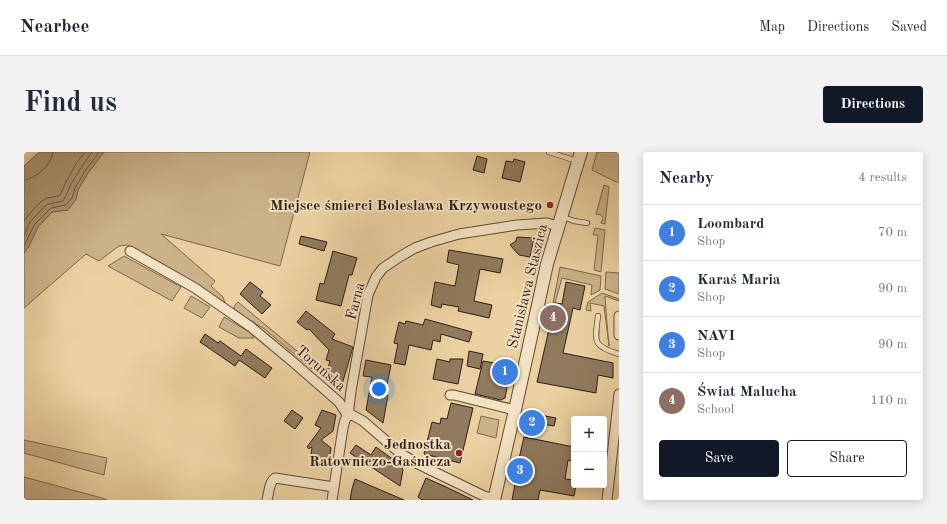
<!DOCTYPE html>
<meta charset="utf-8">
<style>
:root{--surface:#fff;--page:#f2f2f3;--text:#1f2937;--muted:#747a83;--line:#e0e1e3;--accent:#111827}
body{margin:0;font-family:"Old Standard TT",serif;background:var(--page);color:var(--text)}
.controls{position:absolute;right:12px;bottom:12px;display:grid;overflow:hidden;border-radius:4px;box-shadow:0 2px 10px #0003}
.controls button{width:36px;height:36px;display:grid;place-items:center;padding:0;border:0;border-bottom:1px solid var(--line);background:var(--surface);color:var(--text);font:20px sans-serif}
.you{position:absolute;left:355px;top:237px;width:14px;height:14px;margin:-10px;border:3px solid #fff;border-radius:50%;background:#1a73e8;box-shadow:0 0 0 6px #1a73e833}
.badge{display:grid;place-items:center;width:26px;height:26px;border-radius:50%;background:var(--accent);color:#fff;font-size:13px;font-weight:700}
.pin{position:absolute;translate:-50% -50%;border:2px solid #fff;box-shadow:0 1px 4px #0006}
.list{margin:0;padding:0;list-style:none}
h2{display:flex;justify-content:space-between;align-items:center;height:52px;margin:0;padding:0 16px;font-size:17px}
h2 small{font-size:13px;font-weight:400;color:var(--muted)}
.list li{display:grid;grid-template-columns:26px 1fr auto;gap:12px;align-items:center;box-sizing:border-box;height:56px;padding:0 16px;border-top:1px solid var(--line)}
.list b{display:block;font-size:15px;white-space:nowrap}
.list p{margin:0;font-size:13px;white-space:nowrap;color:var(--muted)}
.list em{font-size:13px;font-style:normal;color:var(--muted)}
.actions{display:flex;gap:8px;padding:12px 16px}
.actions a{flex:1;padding:9px 0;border:1px solid var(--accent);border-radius:4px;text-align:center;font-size:14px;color:var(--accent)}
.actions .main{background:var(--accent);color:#fff}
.map{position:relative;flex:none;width:595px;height:348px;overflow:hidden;border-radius:4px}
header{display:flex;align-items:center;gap:24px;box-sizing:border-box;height:56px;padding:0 20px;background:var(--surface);border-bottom:1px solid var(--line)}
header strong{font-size:19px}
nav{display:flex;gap:22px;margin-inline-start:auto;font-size:14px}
.intro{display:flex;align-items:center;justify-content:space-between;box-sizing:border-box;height:96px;padding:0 24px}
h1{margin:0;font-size:28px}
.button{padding:10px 18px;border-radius:4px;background:var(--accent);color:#fff;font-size:14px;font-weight:700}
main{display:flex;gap:24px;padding:0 24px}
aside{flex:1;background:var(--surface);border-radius:4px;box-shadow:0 2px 10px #0003}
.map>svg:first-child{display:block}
.green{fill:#cbb289;stroke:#7c684f}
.water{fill:#ab9471;stroke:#79644c}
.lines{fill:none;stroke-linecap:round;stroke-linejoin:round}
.shore{stroke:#6c5843;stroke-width:1}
.building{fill:#907b5e;stroke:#2e1d15}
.service-casing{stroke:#5d4a38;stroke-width:6}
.minor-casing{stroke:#5d4a38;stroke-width:11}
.tertiary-casing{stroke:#5d4a38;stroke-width:14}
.service{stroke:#f2e1c2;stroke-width:4.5}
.minor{stroke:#f2e1c2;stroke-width:9}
.tertiary{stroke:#f2e1c2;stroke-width:12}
.poi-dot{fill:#8f2418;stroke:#f2e1c2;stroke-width:1.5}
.labels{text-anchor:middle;stroke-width:4;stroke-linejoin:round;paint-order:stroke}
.poi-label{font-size:15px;font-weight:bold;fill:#2e1d15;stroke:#f2e1c2;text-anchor:end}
.street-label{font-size:15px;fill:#2e1d15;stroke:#f2e1c2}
</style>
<header>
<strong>Nearbee</strong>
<nav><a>Map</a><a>Directions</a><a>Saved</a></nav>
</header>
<div class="intro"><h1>Find us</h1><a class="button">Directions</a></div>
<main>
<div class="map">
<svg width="595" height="348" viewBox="0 0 595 348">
<rect width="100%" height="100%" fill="#ebd1a1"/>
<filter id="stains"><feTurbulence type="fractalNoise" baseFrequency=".005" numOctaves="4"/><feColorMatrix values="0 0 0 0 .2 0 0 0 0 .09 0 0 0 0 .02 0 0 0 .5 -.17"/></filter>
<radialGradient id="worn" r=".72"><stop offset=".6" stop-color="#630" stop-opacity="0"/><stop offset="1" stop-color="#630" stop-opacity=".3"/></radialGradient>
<g class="green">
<polygon points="80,0 286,0 256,114 137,82 191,129 187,134 199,145 201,151 103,93 95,94 75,109 62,102 0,156 0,101 5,94 14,75 28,60 44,58 52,47 54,38 64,21"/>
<polygon points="573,0 595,0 595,30 592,30 568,18"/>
<polygon points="580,33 585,35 581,72 577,71 579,66 577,63 572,62"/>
<polygon points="571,76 581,78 577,120 570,118 574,83 569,83"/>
<polygon points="100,104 157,135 148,149 84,114"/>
<polygon points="536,115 577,124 576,138 567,143 568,133 538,126 531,151 529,151"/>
<polygon points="582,120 595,121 595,142 581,137"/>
<polygon points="578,141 595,147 595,149 581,144 582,160 585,194 585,193 580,154 566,151 567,159 562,158 564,150"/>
<polygon points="167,144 186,155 178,166 160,156"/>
<path d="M214 150 291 214 288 217 239 176 211 159C209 154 211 153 214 150Z"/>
<polygon points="200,165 227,181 230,186 215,186 195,175"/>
<polygon points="457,264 475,268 472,286 453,281"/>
<polygon points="0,288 83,306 80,323 0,301"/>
<polygon points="0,325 78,346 83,348 0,348"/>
</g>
<polygon class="water" points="15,0 80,0 64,21 54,38 52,47 44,58 28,60 14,75 5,94 0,101 0,14"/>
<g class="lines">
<g class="shore">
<path d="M0 28C12 27 28 12 29 0"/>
<path d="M0 69C4 63 16 49 23 46 27 45 32 45 36 43L42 30 52 12 61 0"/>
<path d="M0 84 6 70 22 53 25 52 39 49C43 43 44 38 47 32 54 20 61 10 68 0"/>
<polyline points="0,94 10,73 27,56 42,53 48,46 51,36 61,19 75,0"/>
</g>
</g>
<g class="building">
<polygon points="453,4 463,7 460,21 449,18"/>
<polygon points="490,7 501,10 496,30 478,26 482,9 489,10"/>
<polygon points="277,84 303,90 300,99 275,92"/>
<polygon points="493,85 510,86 506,105 495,103 486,93 492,89"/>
<polygon points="425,98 479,107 476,121 456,117 450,149 468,153 465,166 434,159 435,155 418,152 417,156 407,153 411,130 431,134 435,113 423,110"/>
<polygon points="309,99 333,106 328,123 325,123 317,154 292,148 296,131 300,132"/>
<polygon points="226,130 239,140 236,144 247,153 238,162 216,142"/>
<polygon points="542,130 561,134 556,158 549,156 539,201 589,211 589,226 574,223 572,241 513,230 531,151 538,152"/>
<polygon points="282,159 311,182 308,187 329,195 317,236 302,224 306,209 302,208 305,198 285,177 283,178 273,170"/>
<polygon points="401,167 448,180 445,190 417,182 416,190 409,188 407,198 385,193 381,213 370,211 374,192 370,191 375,170 381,172 382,169 399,173"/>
<polygon points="181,182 194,191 196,189 217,204 222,197 248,216 241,226 215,208 211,214 176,190"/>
<polygon points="445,199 459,202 456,217 443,214"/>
<polygon points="413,207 426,210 426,207 439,207 434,232 409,227"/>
<polygon points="342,208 367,213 361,243 364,243 359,271 342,258 348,225 339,224"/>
<polygon points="459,209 487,214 481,246 477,248 451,242"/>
<polygon points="427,251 449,256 436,311 400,302 408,270 416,272 417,266 423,267"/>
<polygon points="268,258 279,266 271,277 260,269"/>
<polygon points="298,258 312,263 309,279 297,288 307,296 304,314 288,312 289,303 287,302 288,296 287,295 285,297 283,295 297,276 291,273"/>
<polygon points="505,261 532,266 530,274 504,270"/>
<polygon points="500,285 550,295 550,310 544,308 541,327 550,328 550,333 552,333 550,344 516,338 514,348 488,348 495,311 494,311"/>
<polygon points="332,293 347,303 352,295 377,313 379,318 376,334 326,301"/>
<polygon points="402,326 422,335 449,348 398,348 394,345"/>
<polygon points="331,327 380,348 326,348 328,337"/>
</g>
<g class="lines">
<defs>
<g id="service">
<polyline points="525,0 553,9"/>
<polyline points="539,65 550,69 563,71"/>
<path d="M574 164C571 190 568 194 595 202"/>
</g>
<g id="minor">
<polyline points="106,99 171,136 227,175 269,210 315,250 324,264 328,263 339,269 376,301 394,312 460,344 471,347"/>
<polyline points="595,164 595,183"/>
<polyline points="426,243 430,243 491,258"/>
<path d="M243 348C245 341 245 330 251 326L310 335"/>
<polyline points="308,348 319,276 321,268 324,264 327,239 344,143 352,125 359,116 377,104 391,96 407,90 435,82 493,73 523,71 534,74"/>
<polyline points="583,348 595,242"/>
</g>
<polyline id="tertiary" points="470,348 491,258 523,112 557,0"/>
</defs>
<use href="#service" class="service-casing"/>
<use href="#minor" class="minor-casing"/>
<use href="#tertiary" class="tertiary-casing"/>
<use href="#service" class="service"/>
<use href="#minor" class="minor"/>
<use href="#tertiary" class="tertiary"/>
</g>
<g class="poi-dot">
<circle cx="526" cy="53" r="4"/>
<circle cx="435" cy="301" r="4"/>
</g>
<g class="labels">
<g class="poi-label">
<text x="518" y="58">Miejsce śmierci Bolesława Krzywoustego</text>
<text x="427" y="297">Jednostka<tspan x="427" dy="17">Ratowniczo-Gaśnicza</tspan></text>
</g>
<g class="street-label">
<text transform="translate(503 134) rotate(-76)" y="5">Stanisława Staszica</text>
<text transform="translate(331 149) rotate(-75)" y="5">Farna</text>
<text transform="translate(297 216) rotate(41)" y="5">Toruńska</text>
</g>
</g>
<rect width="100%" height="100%" filter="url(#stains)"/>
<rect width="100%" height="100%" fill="url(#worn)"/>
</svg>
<div class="controls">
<button>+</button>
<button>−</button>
</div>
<div class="you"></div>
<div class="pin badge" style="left:481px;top:220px;background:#3f7fe0">1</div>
<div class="pin badge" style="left:508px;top:271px;background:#3f7fe0">2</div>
<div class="pin badge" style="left:496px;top:319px;background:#3f7fe0">3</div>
<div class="pin badge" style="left:529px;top:166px;background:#8d6e63">4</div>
</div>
<aside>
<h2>Nearby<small>4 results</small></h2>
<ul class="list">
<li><span class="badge" style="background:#3f7fe0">1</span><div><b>Loombard</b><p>Shop</p></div><em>70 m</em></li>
<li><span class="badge" style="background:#3f7fe0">2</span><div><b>Karaś Maria</b><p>Shop</p></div><em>90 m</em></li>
<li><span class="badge" style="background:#3f7fe0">3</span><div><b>NAVI</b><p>Shop</p></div><em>90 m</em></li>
<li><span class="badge" style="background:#8d6e63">4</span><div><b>Świat Malucha</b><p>School</p></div><em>110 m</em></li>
</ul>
<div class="actions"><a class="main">Save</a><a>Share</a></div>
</aside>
</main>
